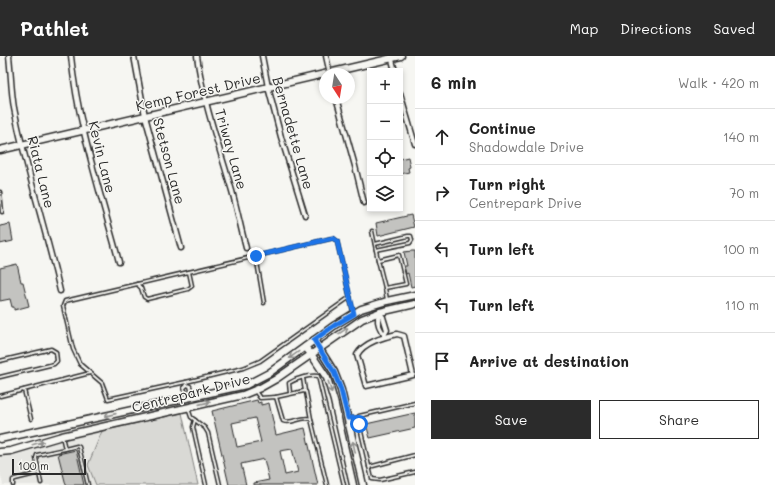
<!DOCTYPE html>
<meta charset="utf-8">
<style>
:root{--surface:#fff;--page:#f2f2f2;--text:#222;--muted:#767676;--line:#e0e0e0;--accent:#2b2b2b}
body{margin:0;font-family:Mali,sans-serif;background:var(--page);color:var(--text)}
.controls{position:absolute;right:12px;top:12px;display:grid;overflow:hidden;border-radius:0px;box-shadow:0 2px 6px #0003}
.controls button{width:36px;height:36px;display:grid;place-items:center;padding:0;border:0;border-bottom:1px solid var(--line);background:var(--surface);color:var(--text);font:20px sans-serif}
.compass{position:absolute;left:319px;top:12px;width:36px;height:36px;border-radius:50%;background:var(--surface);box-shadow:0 2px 6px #0003;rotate:168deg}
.scale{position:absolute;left:12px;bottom:10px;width:74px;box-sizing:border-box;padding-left:4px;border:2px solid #2b2b2b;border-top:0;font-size:11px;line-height:14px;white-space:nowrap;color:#2b2b2b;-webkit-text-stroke:3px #f6f6f2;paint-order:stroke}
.stop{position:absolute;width:12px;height:12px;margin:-9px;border:3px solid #1a73e8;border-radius:50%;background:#fff}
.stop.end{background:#1a73e8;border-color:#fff;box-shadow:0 1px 4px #0008}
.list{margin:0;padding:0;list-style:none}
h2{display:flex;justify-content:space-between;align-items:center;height:52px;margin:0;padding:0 16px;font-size:17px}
h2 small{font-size:13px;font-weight:400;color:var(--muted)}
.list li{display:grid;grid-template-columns:26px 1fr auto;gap:12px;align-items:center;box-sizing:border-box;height:56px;padding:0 16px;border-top:1px solid var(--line)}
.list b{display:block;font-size:15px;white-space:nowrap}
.list p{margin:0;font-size:13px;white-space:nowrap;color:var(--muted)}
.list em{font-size:13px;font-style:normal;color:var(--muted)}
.actions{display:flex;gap:8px;padding:12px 16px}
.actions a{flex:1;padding:9px 0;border:1px solid var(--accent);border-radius:0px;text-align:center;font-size:14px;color:var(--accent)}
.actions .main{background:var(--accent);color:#fff}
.icon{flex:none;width:22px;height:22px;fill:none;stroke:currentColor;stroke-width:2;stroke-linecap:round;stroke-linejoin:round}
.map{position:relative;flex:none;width:415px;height:429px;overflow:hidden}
header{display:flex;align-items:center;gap:24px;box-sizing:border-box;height:56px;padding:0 20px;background:var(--accent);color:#fff}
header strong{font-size:19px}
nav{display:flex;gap:22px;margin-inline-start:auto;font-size:14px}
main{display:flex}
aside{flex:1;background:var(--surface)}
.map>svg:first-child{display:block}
.built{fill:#e7e7e3}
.green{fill:#d9d9d5;stroke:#828280}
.building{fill:#c3c3c0;stroke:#2b2b2b;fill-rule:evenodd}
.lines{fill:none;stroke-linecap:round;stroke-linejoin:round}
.lane-casing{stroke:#2b2b2b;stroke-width:5}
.street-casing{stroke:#2b2b2b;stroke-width:7}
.secondary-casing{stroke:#2b2b2b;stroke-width:9}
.lane{stroke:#f6f6f2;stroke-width:2}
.street{stroke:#f6f6f2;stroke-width:4}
.secondary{stroke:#f6f6f2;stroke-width:6}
.oneway{stroke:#90908e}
.route{stroke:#1a73e8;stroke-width:5}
.labels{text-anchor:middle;stroke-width:3;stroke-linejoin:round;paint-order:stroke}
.street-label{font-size:14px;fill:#2b2b2b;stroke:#f6f6f2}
</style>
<header>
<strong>Pathlet</strong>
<nav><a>Map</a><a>Directions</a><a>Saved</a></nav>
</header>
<main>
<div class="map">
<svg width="415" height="429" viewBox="0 0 415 429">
<rect width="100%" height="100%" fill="#f6f6f2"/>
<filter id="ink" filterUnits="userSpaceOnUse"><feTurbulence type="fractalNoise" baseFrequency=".025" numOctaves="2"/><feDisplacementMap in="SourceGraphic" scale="8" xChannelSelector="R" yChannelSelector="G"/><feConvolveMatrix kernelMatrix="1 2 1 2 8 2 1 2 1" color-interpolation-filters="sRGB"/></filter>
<g filter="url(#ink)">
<polygon class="built" points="102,375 88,409 96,429 3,429 0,416 0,400"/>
<polygon class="green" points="182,357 198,429 96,429 88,409 102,375"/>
<g class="building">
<polygon points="408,101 410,111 408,112 409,116 400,118 400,103"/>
<polygon points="411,159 414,171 378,180 376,167"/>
<polygon points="10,168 13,185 0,188 0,170"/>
<polygon points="412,195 415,195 415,230 411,231 408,217 406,218 404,210 407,210 404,196"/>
<polygon points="17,208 21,226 23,226 29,250 14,254 14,251 12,251 10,243 0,245 0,212"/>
<path d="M257 344 258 347 261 346V349L269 347 276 379 305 372 318 429H254V427L269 424 264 403 241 408 246 429H229L212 355ZM255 362 261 386 237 391 232 367ZM292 393 298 416 285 419 280 395Z"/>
<polygon points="415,357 415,372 370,382 366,368"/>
<polygon points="76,394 84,429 66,429 58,398"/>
</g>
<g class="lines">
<defs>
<g id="lane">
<polyline points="0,136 2,156"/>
<polyline points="372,175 378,204 399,199 406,228 385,232 387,244"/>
<polyline points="375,188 408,180 411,180 412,184 410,187 376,194"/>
<polyline points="256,200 264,247"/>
<polyline points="378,204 385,232"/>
<polyline points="137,228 141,232 144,241 147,243 188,233 192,230 189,216"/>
<polyline points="0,305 51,293 56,296 57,305 54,308 0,321"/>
<polyline points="303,322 305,335"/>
<polyline points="186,326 243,312 260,305 350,241"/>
<polyline points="187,329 186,326 108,343 102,327 80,308 73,293 63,250 65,245 333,182 337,185 353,255"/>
<polyline points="24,334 31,363"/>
<path d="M255 335 260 342 276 341 283 365C292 369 302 359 311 363L327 429"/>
<path d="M290 337 289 327C297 322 309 319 318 320L344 429"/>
<polyline points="0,340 90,317"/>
<polyline points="187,340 184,332 187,329 190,330 192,338 190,339"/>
<polyline points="276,341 304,335 306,336 311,363"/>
<polyline points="415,347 359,360 359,367 372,423 380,424 415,416"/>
<polyline points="188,352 191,361 205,372 208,377 220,429"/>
<polyline points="349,362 358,362"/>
<polyline points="195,364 193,371 206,429"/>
<polyline points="62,380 65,393 77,390 79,391 88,429"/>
<polyline points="369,411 415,399"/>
<polyline points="39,417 41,427"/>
<polyline points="13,429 13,424 15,423 39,417 36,402 37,399 65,393"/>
</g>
<g id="street">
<path d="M9 0C11 17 11 34 14 52 26 114 46 174 60 235"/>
<path d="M71 0C78 71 101 138 119 206"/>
<polyline points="134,0 145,60 181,192"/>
<path d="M197 0C203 46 219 90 232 135 237 153 241 173 246 192"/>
<polyline points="262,0 268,31 281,81 305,159"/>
<polyline points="326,0 330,18"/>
<polyline points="391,0 395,15"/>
<polyline points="400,37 415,88"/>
<polyline points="336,42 355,110 364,147"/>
<path d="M380 256C379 258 378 260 378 262 377 269 382 276 385 280"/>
<polyline points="380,258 383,261 387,274 384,279"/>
<path d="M397 278 404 280 413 319 366 330 357 299C364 286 384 281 397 278Z"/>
</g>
<g id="secondary">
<polyline points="0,94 401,0"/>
<polyline points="314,284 334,316 341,334 363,429"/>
<polyline points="305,291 311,298 327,322 334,345 353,429"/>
<polyline points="0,383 246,329 269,317 335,269 361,253 387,245 415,239"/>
<polyline points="0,396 11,395 62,380 243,339 260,332 276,323 362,263 380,256 415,248"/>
</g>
</defs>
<use href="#lane" class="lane-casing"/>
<use href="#street" class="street-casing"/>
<use href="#secondary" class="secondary-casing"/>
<use href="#lane" class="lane"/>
<use href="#street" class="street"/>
<use href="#secondary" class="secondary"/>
</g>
<defs><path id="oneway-shaft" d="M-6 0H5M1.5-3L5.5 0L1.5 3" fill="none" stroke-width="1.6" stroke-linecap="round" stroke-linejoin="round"/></defs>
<g class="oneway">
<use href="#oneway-shaft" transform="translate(343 275) rotate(-34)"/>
<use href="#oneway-shaft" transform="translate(294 299) rotate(144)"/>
<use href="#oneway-shaft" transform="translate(330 331) rotate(73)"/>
<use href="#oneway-shaft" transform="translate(205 347) rotate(-13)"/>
<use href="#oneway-shaft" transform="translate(110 359) rotate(167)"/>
<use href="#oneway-shaft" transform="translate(38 387) rotate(-16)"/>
<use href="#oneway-shaft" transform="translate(354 391) rotate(-103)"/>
</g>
</g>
<g class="lines" filter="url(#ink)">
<polyline class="route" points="256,200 333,182 337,185 354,258 335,269 314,284 334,316 341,334 348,362 359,362 359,368"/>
</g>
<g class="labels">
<g class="street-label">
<text transform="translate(198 36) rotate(-13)" y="5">Kemp Forest Drive</text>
<text transform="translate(293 77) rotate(74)" y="5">Bernadette Lane</text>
<text transform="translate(231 93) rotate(74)" y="5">Triway Lane</text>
<text transform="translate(102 101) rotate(76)" y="5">Kevin Lane</text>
<text transform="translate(169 105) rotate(75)" y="5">Stetson Lane</text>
<text transform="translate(41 116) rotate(76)" y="5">Riata Lane</text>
<text transform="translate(191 337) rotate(-14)" y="5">Centrepark Drive</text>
</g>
</g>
</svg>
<div class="controls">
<button>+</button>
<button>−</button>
<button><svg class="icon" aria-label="locate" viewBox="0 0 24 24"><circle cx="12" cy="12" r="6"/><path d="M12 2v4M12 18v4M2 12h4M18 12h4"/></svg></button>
<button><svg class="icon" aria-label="layers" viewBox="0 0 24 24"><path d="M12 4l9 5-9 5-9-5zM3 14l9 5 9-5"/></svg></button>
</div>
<svg class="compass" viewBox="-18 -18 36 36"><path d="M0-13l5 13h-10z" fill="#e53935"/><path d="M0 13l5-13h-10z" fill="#767676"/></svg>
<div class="scale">100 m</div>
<div class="stop" style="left:359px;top:368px"></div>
<div class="stop end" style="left:256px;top:200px"></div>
</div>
<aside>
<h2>6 min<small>Walk · 420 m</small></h2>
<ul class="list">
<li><svg class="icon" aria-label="ahead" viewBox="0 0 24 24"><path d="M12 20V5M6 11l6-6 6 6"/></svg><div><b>Continue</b><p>Shadowdale Drive</p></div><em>140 m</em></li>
<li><svg class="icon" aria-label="right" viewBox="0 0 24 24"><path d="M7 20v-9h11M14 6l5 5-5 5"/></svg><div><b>Turn right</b><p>Centrepark Drive</p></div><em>70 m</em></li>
<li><svg class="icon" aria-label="left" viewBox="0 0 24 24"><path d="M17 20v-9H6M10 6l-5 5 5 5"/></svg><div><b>Turn left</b></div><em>100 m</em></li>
<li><svg class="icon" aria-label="left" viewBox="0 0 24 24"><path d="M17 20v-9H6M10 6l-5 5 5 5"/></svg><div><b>Turn left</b></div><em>110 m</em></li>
<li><svg class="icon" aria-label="arrive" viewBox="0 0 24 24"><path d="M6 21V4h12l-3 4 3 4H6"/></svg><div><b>Arrive at destination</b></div></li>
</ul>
<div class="actions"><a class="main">Save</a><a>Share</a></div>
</aside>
</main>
